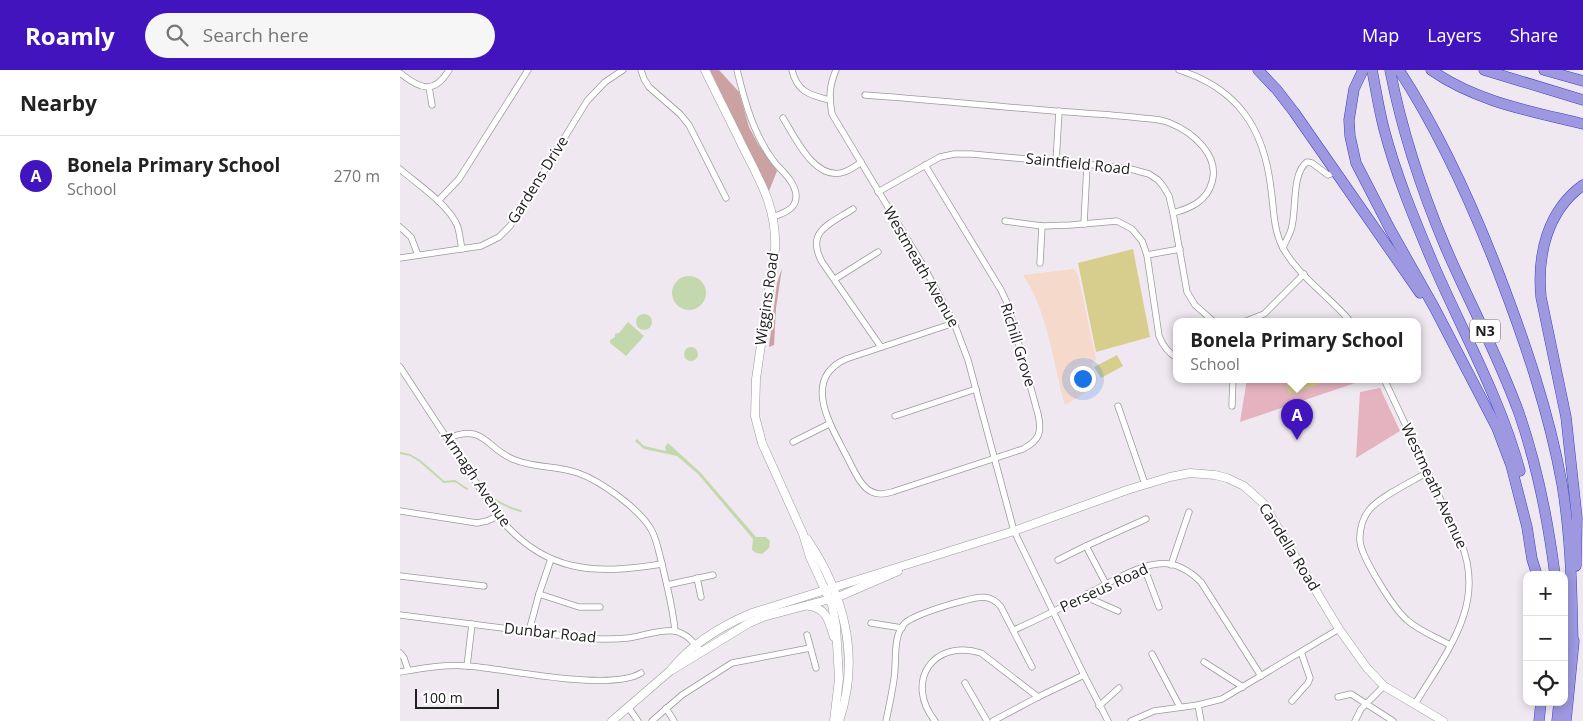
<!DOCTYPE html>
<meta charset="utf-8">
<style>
:root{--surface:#fff;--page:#f6f6f6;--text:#222;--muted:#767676;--line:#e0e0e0;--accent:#4114bd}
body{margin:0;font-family:"Open Sans",sans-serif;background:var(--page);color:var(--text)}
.controls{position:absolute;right:15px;bottom:15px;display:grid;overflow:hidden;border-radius:10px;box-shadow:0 2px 8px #0003}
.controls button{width:45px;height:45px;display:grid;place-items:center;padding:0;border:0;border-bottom:1px solid var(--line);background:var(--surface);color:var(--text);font:25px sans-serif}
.scale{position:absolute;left:15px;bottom:12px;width:84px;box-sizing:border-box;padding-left:5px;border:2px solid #202020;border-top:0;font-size:14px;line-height:18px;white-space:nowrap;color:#202020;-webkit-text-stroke:4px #fff;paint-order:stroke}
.you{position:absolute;left:682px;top:308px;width:18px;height:18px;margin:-12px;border:4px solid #fff;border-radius:50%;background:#1a73e8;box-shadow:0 0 0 8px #1a73e833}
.badge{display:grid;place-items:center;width:32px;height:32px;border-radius:50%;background:var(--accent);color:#fff;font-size:16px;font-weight:700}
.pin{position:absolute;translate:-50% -41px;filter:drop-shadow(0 1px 2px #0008)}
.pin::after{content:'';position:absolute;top:26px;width:18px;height:15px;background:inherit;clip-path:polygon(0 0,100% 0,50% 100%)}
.popup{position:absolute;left:773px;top:248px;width:248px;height:65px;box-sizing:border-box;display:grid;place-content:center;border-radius:10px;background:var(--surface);filter:drop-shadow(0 1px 4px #0005);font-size:16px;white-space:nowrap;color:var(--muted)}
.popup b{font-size:19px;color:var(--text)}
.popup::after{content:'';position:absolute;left:50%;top:100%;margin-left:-10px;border:10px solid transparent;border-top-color:var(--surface)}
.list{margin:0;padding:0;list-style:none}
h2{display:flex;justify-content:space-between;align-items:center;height:65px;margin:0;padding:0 20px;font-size:21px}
h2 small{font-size:16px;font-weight:400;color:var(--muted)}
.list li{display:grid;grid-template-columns:32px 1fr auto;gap:15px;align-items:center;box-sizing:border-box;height:80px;padding:0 20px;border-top:1px solid var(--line)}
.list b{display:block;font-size:19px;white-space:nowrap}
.list p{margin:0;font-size:16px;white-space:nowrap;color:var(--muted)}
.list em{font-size:16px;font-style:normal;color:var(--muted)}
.icon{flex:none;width:28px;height:28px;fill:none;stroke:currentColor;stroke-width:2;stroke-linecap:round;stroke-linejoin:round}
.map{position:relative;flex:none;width:1183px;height:651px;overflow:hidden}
header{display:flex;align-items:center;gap:30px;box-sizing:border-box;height:70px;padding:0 25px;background:var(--accent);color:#fff}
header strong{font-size:24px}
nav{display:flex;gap:28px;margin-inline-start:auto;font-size:18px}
.search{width:350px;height:45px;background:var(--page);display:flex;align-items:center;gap:12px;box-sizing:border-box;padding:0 18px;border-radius:28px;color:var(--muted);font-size:19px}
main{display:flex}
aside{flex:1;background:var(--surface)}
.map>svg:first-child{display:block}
.grass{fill:#e5b3bf}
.forest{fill:#cba1a2}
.park{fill:#f5d9ca}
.pitch{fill:#d7ce8e}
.water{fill:#c3d9ad}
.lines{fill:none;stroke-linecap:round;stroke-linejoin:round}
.stream{stroke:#c3d9ad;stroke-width:2}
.minor-casing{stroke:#9a9a9a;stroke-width:7}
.tertiary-casing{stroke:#9a9a9a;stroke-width:9}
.motorway-casing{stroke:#3844ca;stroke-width:11}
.minor{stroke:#fff;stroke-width:5.5}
.tertiary{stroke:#fff;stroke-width:8}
.motorway{stroke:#9d98df;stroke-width:10}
.labels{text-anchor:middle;stroke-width:4;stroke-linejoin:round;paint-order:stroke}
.shield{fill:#fff;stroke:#636363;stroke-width:1}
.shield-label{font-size:14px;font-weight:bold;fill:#202020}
.street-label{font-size:15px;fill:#202020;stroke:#fff}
</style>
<header>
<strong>Roamly</strong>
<div class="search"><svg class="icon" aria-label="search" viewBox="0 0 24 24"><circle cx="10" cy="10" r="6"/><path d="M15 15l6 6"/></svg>Search here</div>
<nav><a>Map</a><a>Layers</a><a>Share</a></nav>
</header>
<main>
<aside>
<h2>Nearby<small></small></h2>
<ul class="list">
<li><span class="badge">A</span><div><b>Bonela Primary School</b><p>School</p></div><em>270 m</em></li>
</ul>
</aside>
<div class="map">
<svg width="1183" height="651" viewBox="0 0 1183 651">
<rect width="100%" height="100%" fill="#efe8f0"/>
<g class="grass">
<polygon points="847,309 967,309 840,352"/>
<polygon points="980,318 1000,361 956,388 960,322"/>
</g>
<g class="forest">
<polygon points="310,0 319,0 339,22 349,57 358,74 377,101 369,121"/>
<polygon points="382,198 376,238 374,275 369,277 377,213"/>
</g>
<path class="park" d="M674 199 678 205 696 289 692 294 698 310 695 317 665 335C653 294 648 241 623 205Z"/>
<g class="pitch">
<polygon points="733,179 750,267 696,282 678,193"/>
<polygon points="717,285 723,296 701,308 694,297"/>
<polygon points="885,309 933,309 889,325"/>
</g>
<g class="water">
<circle cx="289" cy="223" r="17"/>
<circle cx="244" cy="252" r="8"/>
<polygon points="228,252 244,266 226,286 210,273 210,270 215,267 215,264 219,263"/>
<circle cx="291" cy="284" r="7"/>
<polygon points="237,369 244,376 266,381 265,377 268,373 300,402 356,467 366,467 370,471 369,478 362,484 356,483 352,480 353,469 298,404 277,386 244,379 235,371"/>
</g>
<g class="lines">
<g class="stream">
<polyline points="0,383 10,385 20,391 44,412 55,411 67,419"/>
<polyline points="95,430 111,438 121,441"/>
</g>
<defs>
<g id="minor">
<polyline points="241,0 244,9 249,17 280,44 289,55 326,128"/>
<path d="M337 0C345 33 354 66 375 93 383 102 395 112 396 125 397 139 384 143 373 147"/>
<path d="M392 0C397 22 410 25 429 30"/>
<path d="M436 0C429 16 429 28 432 44L524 197 554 253 568 290 614 461 684 605 708 651"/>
<path d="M779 0C838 19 864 58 871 119 874 139 873 159 883 178 899 207 929 226 950 251"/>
<path d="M0 3C20 19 34 25 49 0"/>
<polyline points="29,17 32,35"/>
<path d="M465 25C533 30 601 37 669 42 693 44 717 45 741 48 750 49 761 49 770 53 792 62 820 85 812 112 807 131 791 138 773 143"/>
<path d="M383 48C395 67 415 112 444 102 450 100 456 96 461 92"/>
<polyline points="656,92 659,41"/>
<path d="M525 95 601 220 608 235 638 344C642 362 640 370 623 379L492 422C482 425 474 425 466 418 457 410 452 396 446 385 431 356 401 309 446 289L554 253"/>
<path d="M0 99C17 114 48 134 57 155 60 162 60 171 62 179"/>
<polyline points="478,122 540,87 554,84 571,84 727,98 749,104 758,110 763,116 769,126 773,143 787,222 795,235 813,251"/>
<polyline points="38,131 59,109 128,0"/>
<path d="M453 139C430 154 405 161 422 192L481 277"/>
<path d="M605 151 642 156 671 155 717 151 732 159 742 171 747 185 759 266C763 276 768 283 777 288"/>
<polyline points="684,154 687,95"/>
<polyline points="0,157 11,167 18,185"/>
<path d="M883 178C885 172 889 166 891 160 897 143 891 103 907 92L912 93 928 105 936 102"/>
<polyline points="747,185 780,179"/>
<polyline points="0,188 81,176 99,167 110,156 187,31 205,12 223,0"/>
<polyline points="640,193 642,156"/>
<polyline points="435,209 478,182"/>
<polyline points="846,251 864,244 904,204"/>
<path d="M0 297 98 446C144 503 194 505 262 494"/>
<path d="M984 309 1061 473C1087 535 1045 584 1015 634"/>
<polyline points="718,336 745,414"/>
<polyline points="832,336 833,309"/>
<polyline points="495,346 576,319"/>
<path d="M48 368C86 353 85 379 115 390 135 398 158 396 178 403 201 411 241 440 252 461 257 471 259 483 262 494 267 516 273 538 275 561"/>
<polyline points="393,372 429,354"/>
<path d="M1028 402C1013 411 981 426 970 439 963 447 959 460 960 471 961 487 994 539 1007 550 1019 561 1036 567 1050 575"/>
<polyline points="0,441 77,453 87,451 98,446"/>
<polyline points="658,490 686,476"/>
<polyline points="771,495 789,442"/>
<polyline points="744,497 759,537"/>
<polyline points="0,506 84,516"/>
<polyline points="297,508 301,527"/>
<polyline points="706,514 686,476 746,449"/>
<polyline points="267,515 313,505"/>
<polyline points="139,524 179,537 200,537"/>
<polyline points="687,524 693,530 718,541"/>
<path d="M0 545 174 567C192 569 211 570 228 568 243 566 260 559 274 561 287 563 294 573 301 582"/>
<polyline points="471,553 502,558"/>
<path d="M614 560C641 548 667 535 693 521 713 511 735 497 757 494 774 491 790 501 801 512L861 606"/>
<polyline points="129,561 139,524 151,489"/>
<polyline points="407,565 416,598"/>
<polyline points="0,583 4,588 8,600"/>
<polyline points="752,584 780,637"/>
<polyline points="804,592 843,617"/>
<polyline points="67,596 72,554"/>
<path d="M0 602C23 598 45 594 68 596 107 599 211 622 241 603"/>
<polyline points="565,613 587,651"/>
<polyline points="938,627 951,624 993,651"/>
<polyline points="892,631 908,613 910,608 901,582"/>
<polyline points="798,635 801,651"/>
<polyline points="699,636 719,618"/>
<polyline points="228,637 238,651"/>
<polyline points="266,638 274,651"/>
<polyline points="252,651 282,625 332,593 410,578"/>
<path d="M486 651C489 637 492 623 494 609 497 592 492 566 505 553 514 545 550 534 563 531 578 527 590 523 601 537L632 597"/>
<path d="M535 651C504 612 533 568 581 583L638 627"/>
<polyline points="593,651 638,627 684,605"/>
<polyline points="731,651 754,641 798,635 822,629 939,559"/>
<polyline points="955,651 961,639 984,616"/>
</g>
<g id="tertiary">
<path d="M305 0C317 25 330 50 342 75 360 111 377 138 375 179L356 309 355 346 362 373 403 464 410 487 432 535 436 556 439 609 434 651"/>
<path d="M407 469C444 524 461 587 439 651"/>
<path d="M409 536C427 538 429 552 434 567"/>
<polyline points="272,600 349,553 363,547 438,527 498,501"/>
<path d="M212 651 270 601C291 574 321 556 352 543L614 461 727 420 770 407 790 403 815 405 827 408 844 416 863 433 939 559 967 598 984 616 1043 651"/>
</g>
<g id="motorway">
<polyline points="858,0 877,20 894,42 1020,223"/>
<polyline points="963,0 954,19 949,50 950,66 956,93 990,159 1034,237 1097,358 1111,395 1127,457 1132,489 1137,505"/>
<path d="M972 0C976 20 979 40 984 59 996 105 1014 148 1032 191 1062 261 1100 327 1120 401"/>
<path d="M990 0C1002 61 1021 119 1045 176 1069 232 1098 285 1119 343 1137 395 1148 450 1155 505"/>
<path d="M999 0C1040 63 1072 134 1099 204 1125 272 1149 342 1162 414 1171 468 1172 522 1173 577"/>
<path d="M1031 0C1077 32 1130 41 1183 54"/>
<polyline points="1084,0 1183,30"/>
<polyline points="1144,0 1183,11"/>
<path d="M1176 496 1177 448 1166 347 1141 227C1137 185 1147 141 1183 115"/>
<polyline points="1139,651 1141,632"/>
<polyline points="1157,651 1159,632"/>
<polyline points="1166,651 1174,571"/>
</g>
</defs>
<use href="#minor" class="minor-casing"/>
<use href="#tertiary" class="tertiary-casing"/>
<use href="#motorway" class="motorway-casing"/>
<use href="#minor" class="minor"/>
<use href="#tertiary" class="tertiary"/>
<use href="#motorway" class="motorway"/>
</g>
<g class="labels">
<rect class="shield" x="1070" y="249.5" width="30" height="23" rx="4"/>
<g class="shield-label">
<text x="1085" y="266">N3</text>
</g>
<g class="street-label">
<text transform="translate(678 94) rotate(6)" y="5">Saintfield Road</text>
<text transform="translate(138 110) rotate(-58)" y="5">Gardens Drive</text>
<text transform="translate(521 197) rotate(60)" y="5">Westmeath Avenue</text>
<text transform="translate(367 229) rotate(-82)" y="5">Wiggins Road</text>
<text transform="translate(618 275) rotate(73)" y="5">Richill Grove</text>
<text transform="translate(76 409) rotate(56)" y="5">Armagh Avenue</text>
<text transform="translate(1034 416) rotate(65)" y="5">Westmeath Avenue</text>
<text transform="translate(889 477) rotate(58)" y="5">Candella Road</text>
<text transform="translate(704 518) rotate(-25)" y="5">Perseus Road</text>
<text transform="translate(150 563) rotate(6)" y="5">Dunbar Road</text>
</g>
</g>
</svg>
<div class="controls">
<button>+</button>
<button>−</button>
<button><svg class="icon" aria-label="locate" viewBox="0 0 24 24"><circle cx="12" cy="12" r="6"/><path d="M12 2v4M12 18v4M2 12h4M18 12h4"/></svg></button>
</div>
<div class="scale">100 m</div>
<div class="you"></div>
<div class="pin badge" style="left:897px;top:370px">A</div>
<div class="popup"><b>Bonela Primary School</b>School</div>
</div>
</main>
